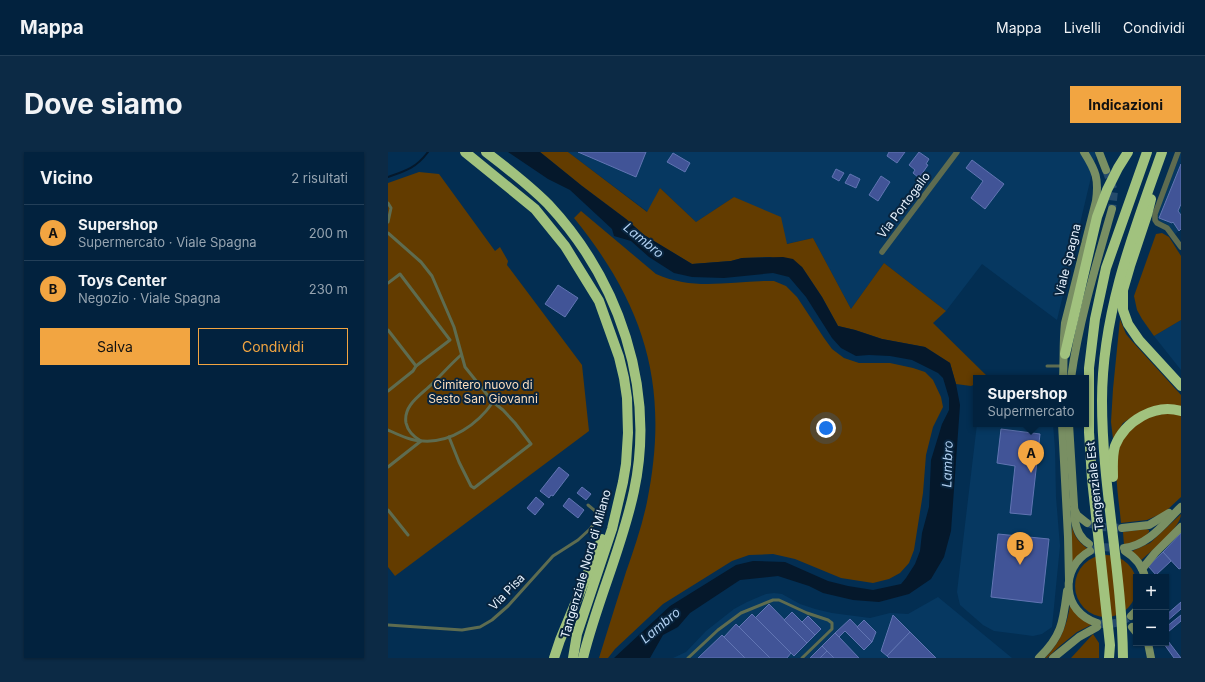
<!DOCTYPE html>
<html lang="it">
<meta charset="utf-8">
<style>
:root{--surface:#02223e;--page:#0c2a45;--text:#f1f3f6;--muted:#96a4b0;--line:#233f58;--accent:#f2a541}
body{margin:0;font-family:Inter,sans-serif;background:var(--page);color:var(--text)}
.controls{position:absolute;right:12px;bottom:12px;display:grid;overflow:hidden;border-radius:0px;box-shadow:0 1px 3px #0004}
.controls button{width:36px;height:36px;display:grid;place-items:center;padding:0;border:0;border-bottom:1px solid var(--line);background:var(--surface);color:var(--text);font:20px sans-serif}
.you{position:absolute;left:438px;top:276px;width:14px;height:14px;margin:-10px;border:3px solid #fff;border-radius:50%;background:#1a73e8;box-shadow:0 0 0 6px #1a73e833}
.badge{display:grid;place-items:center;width:26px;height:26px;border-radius:50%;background:var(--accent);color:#111;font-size:13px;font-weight:700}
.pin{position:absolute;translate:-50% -33px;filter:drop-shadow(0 1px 2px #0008)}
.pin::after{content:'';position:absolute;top:21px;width:14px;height:12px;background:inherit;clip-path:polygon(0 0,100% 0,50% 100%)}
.popup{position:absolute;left:585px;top:223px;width:116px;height:52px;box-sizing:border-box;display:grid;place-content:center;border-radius:0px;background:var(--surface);filter:drop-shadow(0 1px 3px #0005);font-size:13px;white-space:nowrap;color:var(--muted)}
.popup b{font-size:15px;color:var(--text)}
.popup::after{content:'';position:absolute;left:50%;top:100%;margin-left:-8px;border:8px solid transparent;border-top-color:var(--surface)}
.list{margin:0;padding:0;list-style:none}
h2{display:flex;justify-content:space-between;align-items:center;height:52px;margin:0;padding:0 16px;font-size:17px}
h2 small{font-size:13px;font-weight:400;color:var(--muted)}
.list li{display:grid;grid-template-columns:26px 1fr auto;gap:12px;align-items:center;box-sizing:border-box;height:56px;padding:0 16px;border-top:1px solid var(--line)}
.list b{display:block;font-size:15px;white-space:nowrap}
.list p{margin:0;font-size:13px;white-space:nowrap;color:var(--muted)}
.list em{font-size:13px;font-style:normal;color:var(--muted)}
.actions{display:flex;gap:8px;padding:12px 16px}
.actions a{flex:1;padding:9px 0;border:1px solid var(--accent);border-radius:0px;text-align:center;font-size:14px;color:var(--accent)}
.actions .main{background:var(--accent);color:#111}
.map{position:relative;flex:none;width:793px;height:506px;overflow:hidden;border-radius:0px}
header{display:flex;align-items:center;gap:24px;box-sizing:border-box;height:56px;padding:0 20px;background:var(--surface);border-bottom:1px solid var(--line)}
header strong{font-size:19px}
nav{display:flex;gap:22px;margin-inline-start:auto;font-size:14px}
.intro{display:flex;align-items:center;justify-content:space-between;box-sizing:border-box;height:96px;padding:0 24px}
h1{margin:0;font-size:28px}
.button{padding:10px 18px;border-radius:0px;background:var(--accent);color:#111;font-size:14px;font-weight:700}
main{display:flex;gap:24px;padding:0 24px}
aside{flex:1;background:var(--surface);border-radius:0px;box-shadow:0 1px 3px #0004}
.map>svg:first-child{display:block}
.built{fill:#063861}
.green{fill:#633c00}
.water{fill:#05182b}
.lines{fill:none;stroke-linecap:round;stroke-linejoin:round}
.stream{stroke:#05182b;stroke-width:2}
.building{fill:#415497;stroke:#6175b3}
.secondary-tunnel{stroke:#254b6c;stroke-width:8;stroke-dasharray:8 4;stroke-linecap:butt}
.lane{stroke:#5e6c50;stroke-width:3}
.street{stroke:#5e6c50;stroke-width:5.5}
.secondary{stroke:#798f63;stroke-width:8}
.highway{stroke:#a1c27e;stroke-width:10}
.labels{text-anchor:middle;stroke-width:4;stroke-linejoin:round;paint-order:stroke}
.street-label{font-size:12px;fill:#e7f2fe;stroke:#08243e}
.park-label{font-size:12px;fill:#fddebc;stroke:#08243e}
.water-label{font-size:13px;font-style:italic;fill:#b1d0f1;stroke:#08243e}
</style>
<header>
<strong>Mappa</strong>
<nav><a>Mappa</a><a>Livelli</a><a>Condividi</a></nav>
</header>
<div class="intro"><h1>Dove siamo</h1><a class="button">Indicazioni</a></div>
<main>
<aside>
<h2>Vicino<small>2 risultati</small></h2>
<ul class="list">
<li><span class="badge">A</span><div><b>Supershop</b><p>Supermercato · Viale Spagna</p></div><em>200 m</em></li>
<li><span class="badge">B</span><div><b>Toys Center</b><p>Negozio · Viale Spagna</p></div><em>230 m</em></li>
</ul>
<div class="actions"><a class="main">Salva</a><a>Condividi</a></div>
</aside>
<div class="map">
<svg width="793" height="506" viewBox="0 0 793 506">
<rect width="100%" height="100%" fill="#032e52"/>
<g class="built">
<polygon points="180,0 709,0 669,168 594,112 558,159 496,111 463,157 425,86 398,92 346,45 308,70 272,36 260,60"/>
<polygon points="793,0 793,77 787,82 780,73 771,69 769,63"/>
<polygon points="793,168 793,218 766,184"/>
<polygon points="589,272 665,272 667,297 668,345 672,394 664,475 654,482 645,484 606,479 595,473 572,453 569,440"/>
<polygon points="386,441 394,442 412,452 427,457 444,461 482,466 502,461 520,462 550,445 624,506 285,506 298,500 318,479 346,457 359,450 378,442"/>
</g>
<g class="green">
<polygon points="152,0 180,0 259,60 272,36 308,70 346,45 393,65 399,92 425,86 463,157 496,111 558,159 545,171 600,225 588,226 588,232 583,234 568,232 562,211 537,195 494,187 467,178 450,174 434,145 414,115 382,105 354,106 343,109 304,112 256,83 238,67 194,34"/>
<polygon points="31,20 51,22 107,99 112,95 120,109 119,113 194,213 201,279 7,424 0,415 0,31"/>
<path d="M193 59 268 122C309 140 344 128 386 129L398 134 409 145 436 186 444 197 456 206 471 211H502L525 216 537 220 545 228 553 245 555 255 545 275 538 303 535 341 526 398 521 411 512 421 501 427 485 431 453 426 407 407 385 402 361 403 344 409 275 452 227 497 220 506H211C220 477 229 448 238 420 246 397 254 374 259 350 282 236 258 155 186 66Z"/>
<polygon points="774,81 781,85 793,104 793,168 766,184 754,167 749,158 746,144 768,82"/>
<polygon points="732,167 738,182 743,188 793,243 793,256 744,265 735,271 725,287 723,270 725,237"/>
<path d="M774 262H793V345L777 360 759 368 733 371C729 326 714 274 774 262Z"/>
<path d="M793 362C793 376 762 400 751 410L742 400 762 391Z"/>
<path d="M684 374C686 385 691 390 700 397L683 412Z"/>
<path d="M758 377 761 378V380C755 388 745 390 736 393L735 380Z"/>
<circle cx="718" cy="434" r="31"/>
<path d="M682 453C688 463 694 469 705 472L689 480 673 493 659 506H657C672 491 679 474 682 453Z"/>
<polygon points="705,482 711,491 711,506 683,506"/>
</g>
<polygon class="water" points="120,0 152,0 194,34 238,67 256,83 304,112 343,109 354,106 395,105 405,107 414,115 434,145 450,174 467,178 494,187 537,195 562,211 568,232 572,253 563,379 556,405 543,427 521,442 491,450 465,448 435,441 421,434 390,424 352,428 302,461 290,475 275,483 262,506 226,506 282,454 348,413 365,409 397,410 440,429 460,434 485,438 513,432 518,426 527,412 532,399 534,381 541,355 543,308 554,272 561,258 561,246 555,226 550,221 524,208 502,204 481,203 468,204 453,196 444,186 418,145 401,125 385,121 336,126 304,125 286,121 261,105 243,89 226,84 224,77 182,38 160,27"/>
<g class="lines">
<path class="stream" d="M0 25C18 19 28 16 40 0"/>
</g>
<g class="building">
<polygon points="190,0 258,0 248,25"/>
<polygon points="501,0 517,0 509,11 499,4"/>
<polygon points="531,0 541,7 538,12 540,13 531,26 525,21 527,18 521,13"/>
<polygon points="285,1 302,11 297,20 279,10"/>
<polygon points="584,8 616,32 597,57 583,46 595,29 578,16"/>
<polygon points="793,12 793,52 790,59 793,63 793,77 791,79 785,70 784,71 771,66"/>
<polygon points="448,17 456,21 451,29 444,25"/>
<polygon points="462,22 472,27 468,36 457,31"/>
<polygon points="493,24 502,30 490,49 481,43"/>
<polygon points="170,133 190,146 177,165 157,152"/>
<polygon points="613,277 652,282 643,363 622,361 627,314 609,311"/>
<polygon points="171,315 181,323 165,344 163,343 161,346 152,339"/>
<polygon points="194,335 203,342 198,348 189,341"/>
<polygon points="148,345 156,352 147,363 139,356"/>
<polygon points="181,346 196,358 190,366 175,354"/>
<polygon points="793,381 793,416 791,417 775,400"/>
<polygon points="610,382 661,387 654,451 603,445"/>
<polygon points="775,400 783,409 768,423 760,414"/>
<polygon points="793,450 793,457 778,470 778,463"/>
<polygon points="381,452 419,491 406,504 367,466"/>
<polygon points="404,460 427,483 419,491 396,468"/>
<polygon points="364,462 403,501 399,506 382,506 351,475"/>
<polygon points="505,463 522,480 499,504 493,499"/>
<polygon points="793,463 793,469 780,480 778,475"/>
<polygon points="420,464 433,477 427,483 414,470"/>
<polygon points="462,467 484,490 476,498 457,479 451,485 447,481"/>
<polygon points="476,468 488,480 484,490 469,475"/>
<polygon points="348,472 382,506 357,506 336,485"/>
<polygon points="522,480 548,506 501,506 499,504"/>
<polygon points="447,481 451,485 471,506 446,506 434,494"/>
<polygon points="334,483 357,506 310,506"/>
<polygon points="780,489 793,506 786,506 776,492"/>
<polygon points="434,494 439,499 432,506 422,506"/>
<polygon points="439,499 446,506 432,506"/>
</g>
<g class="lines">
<g class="secondary-tunnel">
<polyline points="718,18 726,39 724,57"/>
<polyline points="699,371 713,375 734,376"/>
<polyline points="702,399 713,395 730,396"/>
<path d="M709 471C721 474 732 471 743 464"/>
</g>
<g class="lane">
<polyline points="0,51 3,56 0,70"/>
<polyline points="0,81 33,110 44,124 66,175 77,215 105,250 115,258 127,271 143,292 86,336 83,334 71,310 61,285"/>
<polyline points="0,131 12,122 62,188 28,214 25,219 0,239"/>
<polyline points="0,178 28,214"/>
<polyline points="659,214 674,214"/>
<path d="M0 278C11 283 23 289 35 289 63 291 90 272 105 250"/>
<path d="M0 315 33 289C26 285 20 280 18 271 15 253 33 243 44 232 54 222 63 212 73 203"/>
<polyline points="0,358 20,383"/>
<polyline points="212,363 216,352"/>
<polyline points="0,473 74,478 92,475 104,468 120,454 165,404 190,388 202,377 212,363 200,353"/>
<polyline points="300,506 330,478 353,461 385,448 391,448 419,461 440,468 444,471 444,477 414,506"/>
</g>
<g class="street">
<polyline points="790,0 767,62 767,68 769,71 779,76 793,95"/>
<polyline points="494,100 569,0"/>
</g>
<g class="secondary">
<polyline points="711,0 718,18"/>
<path d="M675 226C676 208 675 190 677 171L708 49C711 27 708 19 696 0"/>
<path d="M683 226C691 169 708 113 724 57"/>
<polyline points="674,272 680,385 681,428"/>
<path d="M681 272 687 369C689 379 692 386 701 392"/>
<polyline points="686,357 689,363 699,371"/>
<polyline points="734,376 761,373 781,361"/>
<path d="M736 396C761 393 776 371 793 355"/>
<path d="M702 399C671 416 674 460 709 471"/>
<path d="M737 399C747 405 754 413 757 425"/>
<polyline points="754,417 767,401 793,375"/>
<polyline points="743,464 748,459"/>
<polyline points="744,475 748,480"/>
<polyline points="760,491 763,506"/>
<path d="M651 506C674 484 675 470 679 439"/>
<polyline points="665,506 691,485 709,475"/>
</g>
<g class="highway">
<polyline points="77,0 147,57 177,94 211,149 231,205 236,226 239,246 240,281 238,312 235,330 224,377 189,482 185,506"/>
<path d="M98 0C119 16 141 33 160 52 231 128 268 236 246 339 234 396 209 449 195 506"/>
<polyline points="763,47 759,63 742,114 735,138 735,158 740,172 751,188 793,234"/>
<polyline points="677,202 709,65 719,38 730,16 740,0"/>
<path d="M725 325C725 315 724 304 727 294 737 269 767 251 793 259"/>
<polyline points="166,506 172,488 214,387"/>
<polyline points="721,506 722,493 704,327 701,280 701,216 707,167 718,116 759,0"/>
<path d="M735 506C734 420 714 335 714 249 714 162 745 81 774 0"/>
</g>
</g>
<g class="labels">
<g class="street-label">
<text transform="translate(516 53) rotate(-53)" y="4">Via Portogallo</text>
<text transform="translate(680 108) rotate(-76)" y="4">Viale Spagna</text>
<text transform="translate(707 334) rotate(-96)" y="4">Tangenziale Est</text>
<text transform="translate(198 412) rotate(-74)" y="4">Tangenziale Nord di Milano</text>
<text transform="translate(119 440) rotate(-46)" y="4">Via Pisa</text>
</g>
<g class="park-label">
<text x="95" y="237">Cimitero nuovo di<tspan x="95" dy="14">Sesto San Giovanni</tspan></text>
</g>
<g class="water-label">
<text transform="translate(256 88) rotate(39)" y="5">Lambro</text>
<text transform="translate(559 312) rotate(-88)" y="5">Lambro</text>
<text transform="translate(272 473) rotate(-40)" y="5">Lambro</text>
</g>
</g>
</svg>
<div class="controls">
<button>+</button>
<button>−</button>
</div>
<div class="you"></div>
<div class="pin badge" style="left:643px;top:321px">A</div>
<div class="popup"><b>Supershop</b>Supermercato</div>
<div class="pin badge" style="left:632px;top:413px">B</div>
</div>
</main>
